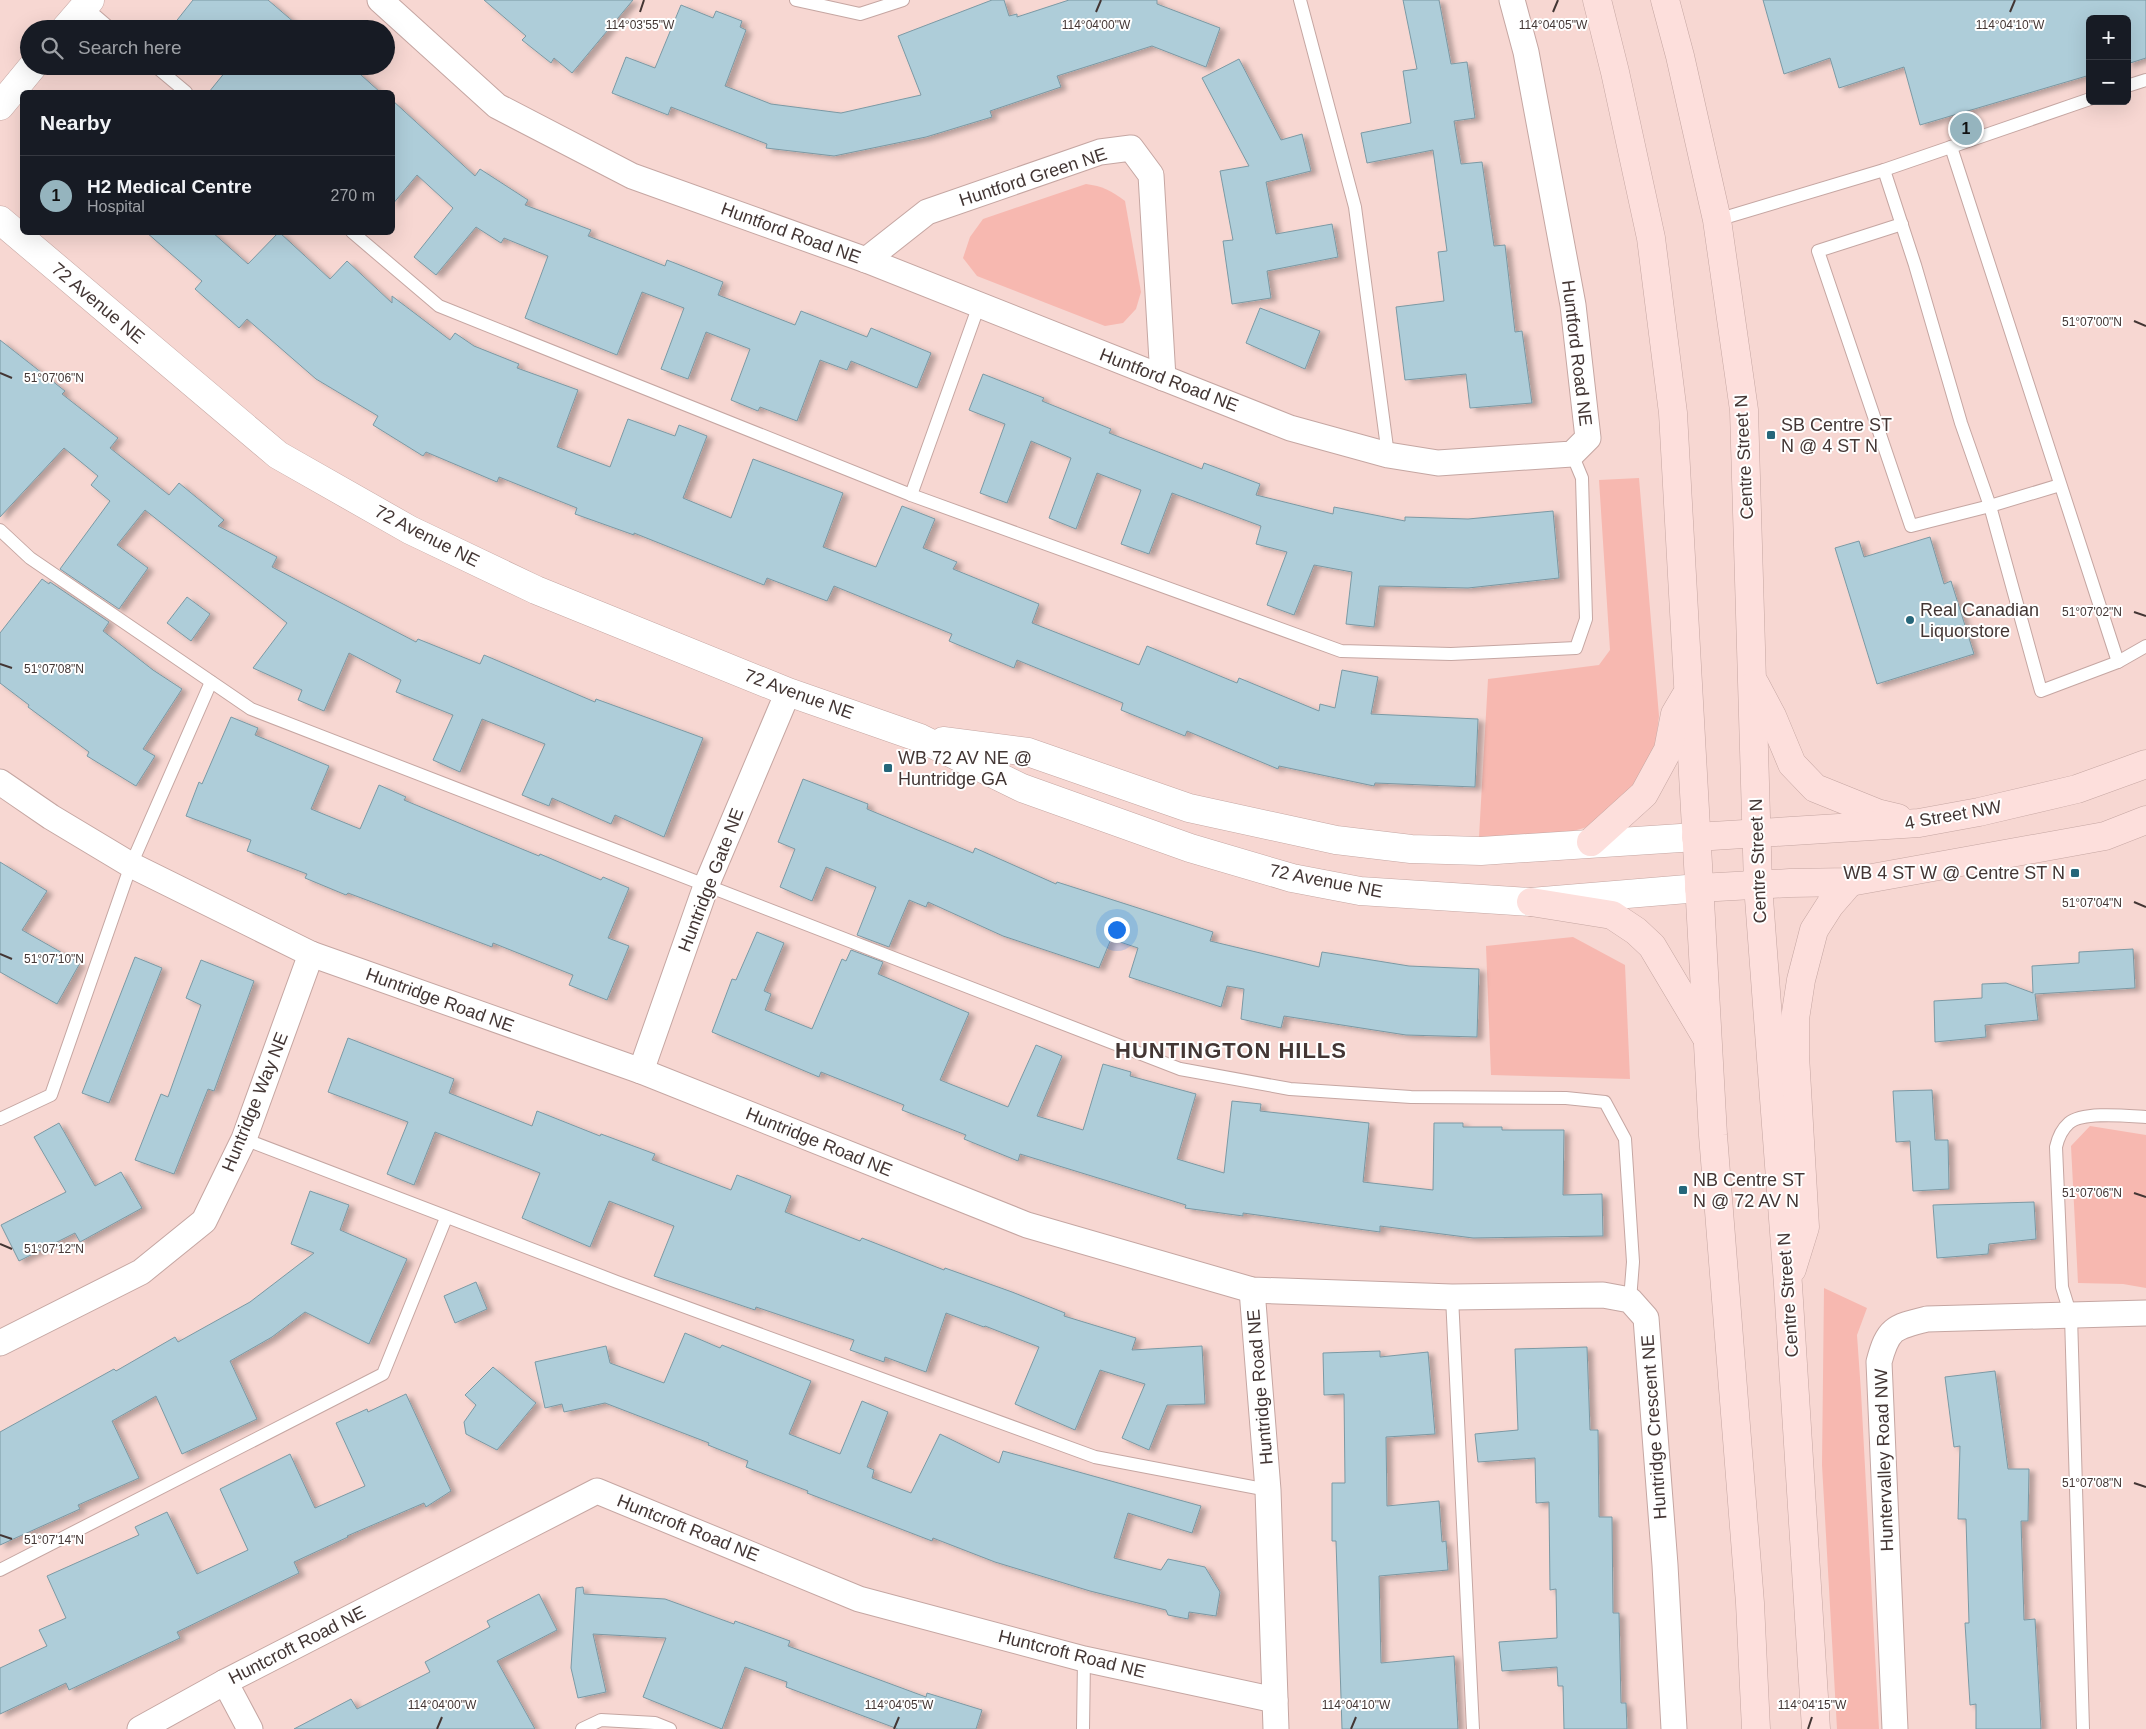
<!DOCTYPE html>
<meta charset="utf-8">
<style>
:root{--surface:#171b24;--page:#242831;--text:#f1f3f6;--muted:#9ea1a6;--line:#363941;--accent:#95b4be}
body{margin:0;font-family:Helvetica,sans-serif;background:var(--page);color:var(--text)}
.controls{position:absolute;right:15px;top:15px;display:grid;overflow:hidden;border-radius:8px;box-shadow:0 5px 20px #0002}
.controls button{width:45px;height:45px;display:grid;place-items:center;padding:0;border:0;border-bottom:1px solid var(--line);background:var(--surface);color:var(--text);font:25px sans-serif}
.you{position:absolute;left:1116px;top:929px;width:18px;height:18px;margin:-12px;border:4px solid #fff;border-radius:50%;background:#1a73e8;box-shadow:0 0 0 8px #1a73e833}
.badge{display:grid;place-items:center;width:32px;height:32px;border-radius:50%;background:var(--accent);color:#111;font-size:16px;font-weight:700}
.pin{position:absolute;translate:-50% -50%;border:2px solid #fff;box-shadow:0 1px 5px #0006}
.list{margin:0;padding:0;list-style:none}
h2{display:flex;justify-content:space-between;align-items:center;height:65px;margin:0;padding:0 20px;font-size:21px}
h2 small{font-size:16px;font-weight:400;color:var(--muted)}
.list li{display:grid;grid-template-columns:32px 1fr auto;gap:15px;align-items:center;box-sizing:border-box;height:80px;padding:0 20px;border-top:1px solid var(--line)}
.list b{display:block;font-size:19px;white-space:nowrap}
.list p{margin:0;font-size:16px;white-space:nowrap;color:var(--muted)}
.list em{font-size:16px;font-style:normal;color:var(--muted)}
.icon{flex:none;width:28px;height:28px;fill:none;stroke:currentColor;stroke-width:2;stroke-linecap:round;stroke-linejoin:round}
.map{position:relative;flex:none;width:2146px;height:1729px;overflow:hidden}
.search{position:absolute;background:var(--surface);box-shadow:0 5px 20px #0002;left:20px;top:20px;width:375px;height:55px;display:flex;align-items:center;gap:12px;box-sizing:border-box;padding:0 18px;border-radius:28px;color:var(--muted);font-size:19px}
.panel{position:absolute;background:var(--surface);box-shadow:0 5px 20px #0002;left:20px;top:90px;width:375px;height:145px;border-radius:8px}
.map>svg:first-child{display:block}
.green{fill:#f7b8b0}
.building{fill:#aecdd9;stroke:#7b99a4;filter:url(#shadow)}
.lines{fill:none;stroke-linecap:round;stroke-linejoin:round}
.service-casing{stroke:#c5a6a2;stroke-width:14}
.minor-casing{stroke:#c5a6a2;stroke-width:27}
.tertiary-casing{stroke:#c5a6a2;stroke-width:29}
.secondary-casing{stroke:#c5a6a2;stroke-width:29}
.service{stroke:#fff;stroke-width:12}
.minor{stroke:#fff;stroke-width:25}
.tertiary{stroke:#fff;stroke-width:28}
.secondary{stroke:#fddfdc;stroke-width:28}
.ticks{fill:none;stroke:#433634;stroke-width:2}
.poi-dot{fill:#25667a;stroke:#fff;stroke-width:2}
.labels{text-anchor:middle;stroke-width:4;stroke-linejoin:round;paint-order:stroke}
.street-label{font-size:18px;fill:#433634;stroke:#fff}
.poi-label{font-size:18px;fill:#433634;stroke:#fff;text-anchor:start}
.district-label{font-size:22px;font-weight:bold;letter-spacing:1px;fill:#433634;stroke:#fff}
.ticks-label{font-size:12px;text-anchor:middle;fill:#433634;stroke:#fff;stroke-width:4;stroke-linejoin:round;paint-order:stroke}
</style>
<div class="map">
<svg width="2146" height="1729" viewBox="0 0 2146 1729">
<defs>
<filter id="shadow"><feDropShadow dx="5.5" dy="3" stdDeviation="2.5" flood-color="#0004"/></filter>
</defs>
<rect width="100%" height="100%" fill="#f7d7d2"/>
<g class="green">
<path d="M1086 184C1102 186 1112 191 1125 201L1141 292 1136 309 1123 323 1105 326 977 276 963 258 970 237 983 219Z"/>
<polygon points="1639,478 1659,716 1655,749 1644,776 1616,811 1584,828 1551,837 1479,837 1488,679 1599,665 1610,650 1599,480"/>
<polygon points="1573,937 1625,965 1630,1079 1491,1075 1486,946"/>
<polygon points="2090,1126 2146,1135 2146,1288 2123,1284 2078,1283 2071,1146"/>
<polygon points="1824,1288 1867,1308 1857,1335 1861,1392 1879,1729 1837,1729 1822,1465"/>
</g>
<g class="building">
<polygon points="193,0 268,0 302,29 170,29"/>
<polygon points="484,0 633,0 572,73 554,58 551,63 522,40 526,36"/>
<polygon points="992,0 1004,0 1009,16 1017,14 1017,17 1069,0 1157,0 1157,4 1220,28 1206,67 1152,46 1057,76 1061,87 990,111 992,117 926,137 834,156 766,148 767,144 671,107 668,115 612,93 626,57 655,68 681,5 713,18 716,11 742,21 740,27 746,30 725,86 771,104 841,113 921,95 898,36"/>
<polygon points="1403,0 1439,0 1451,64 1467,62 1475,118 1454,121 1461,164 1482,162 1494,246 1505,245 1515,332 1522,331 1532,403 1470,408 1466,374 1405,380 1396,307 1444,301 1438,252 1447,251 1433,150 1367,163 1361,133 1411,123 1403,71 1417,69"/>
<polygon points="1763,0 2146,0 2146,58 2127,64 2127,19 2090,19 2090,75 1920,125 1904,67 1839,88 1830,58 1784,74"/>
<polygon points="1239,59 1281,140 1302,134 1311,171 1266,182 1276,234 1332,224 1338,257 1267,271 1271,298 1232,304 1223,241 1233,240 1220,171 1249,166 1202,78"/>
<polygon points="230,66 351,66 380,92 209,92"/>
<polygon points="392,100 475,176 480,169 528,200 525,205 591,230 588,236 665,266 667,260 723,282 718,295 795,325 801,311 867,337 871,328 931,353 917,388 851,361 847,370 820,360 797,421 760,407 758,411 731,400 750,349 706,332 688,379 661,369 684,308 642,292 617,355 525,318 548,256 504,238 501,243 476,227 436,275 414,257 453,208 417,175 392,205"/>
<polygon points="146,232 212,232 248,264 279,232 330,279 347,261 392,303 392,296 450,340 455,333 474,346 519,364 517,368 578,390 557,447 610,467 628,419 675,436 679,425 707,436 683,498 731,518 753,459 843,493 823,547 876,567 902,506 935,519 923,548 957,562 953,569 1039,604 1032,623 1139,665 1147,646 1237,683 1239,678 1319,711 1320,704 1335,708 1342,670 1378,677 1371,714 1478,719 1475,787 1375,783 1374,786 1279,766 1278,769 1187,731 1185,736 1121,710 1123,703 1017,660 1014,668 949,641 952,634 834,586 827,601 767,578 764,585 634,533 634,535 575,514 577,508 499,477 497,482 426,452 423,456 373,425 378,416 316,379 247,319 239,328 195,289 202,281"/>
<polygon points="1260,308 1320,331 1305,369 1246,343"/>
<polygon points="0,340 65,391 62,394 118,438 110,448 169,495 179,483 224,520 218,526 277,557 272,567 416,642 418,639 480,664 484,655 595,702 596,699 703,738 664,837 615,815 611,824 552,798 549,806 522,795 545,744 482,719 460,772 433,760 453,715 396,692 401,680 349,653 324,711 298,700 302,690 253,668 287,623 145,510 117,545 148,568 119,609 60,569 110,501 91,485 98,476 64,448 0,517"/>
<polygon points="983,374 1044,398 1042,401 1111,429 1109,433 1202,469 1204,463 1260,484 1256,495 1333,514 1334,507 1405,521 1405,517 1468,519 1553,511 1559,578 1468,588 1379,586 1374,627 1346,624 1352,572 1314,565 1294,615 1267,605 1287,552 1256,544 1261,526 1172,493 1149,554 1121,544 1141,490 1097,473 1076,529 1049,518 1071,458 1031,441 1007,503 980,493 1005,424 969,410"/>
<polygon points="1930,537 1944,584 1951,581 1974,654 1877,684 1835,548 1859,541 1864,557"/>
<polygon points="42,579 49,584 50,582 109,622 103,631 153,670 182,689 143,749 155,756 136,786 87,756 89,752 28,707 29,705 0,683 0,633"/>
<polygon points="187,597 210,614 191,641 167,623"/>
<polygon points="231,717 258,728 255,735 329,766 311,809 360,829 379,785 406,797 404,800 478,831 539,856 540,854 601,880 603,877 629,888 608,938 629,946 607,1000 569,985 573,975 493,943 492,947 348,893 346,895 305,878 307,874 247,851 251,840 186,816 199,782 202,784"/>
<polygon points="803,779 868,804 867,809 973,853 975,848 1056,884 1057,882 1213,932 1210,941 1319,967 1322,952 1409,966 1479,969 1477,1037 1406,1035 1284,1016 1281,1028 1241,1019 1244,989 1227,986 1221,1007 1129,977 1138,948 1111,939 1099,968 1003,936 928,902 926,907 909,900 889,947 857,935 876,887 826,867 812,901 780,887 795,849 778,842"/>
<polygon points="0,862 47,891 22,930 80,963 57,1004 0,972"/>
<polygon points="757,932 784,943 764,991 771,994 765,1010 812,1029 842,959 846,961 851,950 883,962 878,974 969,1013 940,1080 1008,1107 1036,1045 1062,1056 1037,1116 1083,1130 1103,1064 1131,1072 1130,1076 1196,1094 1177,1159 1224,1173 1232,1101 1261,1104 1260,1111 1369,1123 1363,1182 1433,1190 1434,1123 1463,1123 1463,1127 1502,1127 1502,1130 1564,1130 1563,1195 1602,1194 1603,1236 1473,1238 1380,1226 1380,1232 1243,1213 1243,1216 1185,1208 1186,1205 1020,1154 1018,1161 964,1139 966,1135 902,1110 904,1105 821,1072 819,1077 712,1032 732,979 736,980"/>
<polygon points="2133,949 2135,988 2035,994 2038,1020 1985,1025 1986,1037 1935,1042 1934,1001 1982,998 1982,984 2006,983 2033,993 2032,966 2079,963 2079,952"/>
<polygon points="135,957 162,968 109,1103 82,1093"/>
<polygon points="201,960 254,981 214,1091 208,1089 174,1174 135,1160 161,1094 168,1097 201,1005 186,998"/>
<polygon points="348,1038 454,1079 449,1093 532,1126 537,1111 600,1136 601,1134 655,1154 652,1160 731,1190 737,1175 791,1196 785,1212 860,1241 862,1238 944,1270 945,1268 1012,1292 1065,1313 1064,1316 1136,1338 1132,1350 1202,1346 1205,1404 1167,1405 1149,1450 1122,1438 1145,1384 1100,1370 1075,1430 1015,1404 1039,1347 985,1326 984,1327 946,1313 926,1372 885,1357 884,1362 850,1350 854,1340 756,1307 755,1310 654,1276 674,1226 609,1201 590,1247 522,1218 540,1173 435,1132 414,1185 387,1174 408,1122 328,1092"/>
<polygon points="1932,1090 1935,1140 1948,1140 1949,1189 1913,1191 1910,1141 1896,1142 1893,1091"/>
<polygon points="59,1123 95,1186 121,1172 142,1208 80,1242 75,1233 19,1261 1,1225 66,1192 34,1137"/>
<polygon points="310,1191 349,1205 340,1230 407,1259 369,1344 305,1312 272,1337 230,1361 257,1419 182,1454 156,1396 112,1421 139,1478 78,1505 80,1509 0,1545 0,1432 114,1369 116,1371 175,1337 178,1342 250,1302 314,1253 291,1244"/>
<polygon points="2034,1202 2036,1239 1989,1244 1988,1254 1937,1258 1933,1205"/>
<polygon points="476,1282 487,1309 455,1323 444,1296"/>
<polygon points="685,1333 720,1348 722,1345 811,1381 789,1434 840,1454 862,1401 888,1412 867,1467 874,1470 872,1478 911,1493 940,1434 999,1463 1003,1451 1201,1506 1192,1533 1128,1513 1114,1558 1161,1570 1168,1559 1205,1567 1220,1592 1216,1616 1189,1612 1188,1619 1168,1615 1166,1610 1090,1591 995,1562 933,1538 932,1541 807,1493 808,1491 746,1467 748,1461 708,1445 709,1443 605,1403 564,1412 562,1404 545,1408 535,1362 606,1346 610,1363 664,1383"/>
<polygon points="1587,1347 1590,1430 1598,1430 1599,1517 1612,1517 1613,1613 1619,1613 1621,1703 1626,1703 1627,1729 1564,1729 1563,1686 1558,1686 1557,1667 1502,1671 1499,1642 1557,1638 1556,1589 1550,1590 1549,1502 1536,1503 1535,1458 1478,1462 1475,1434 1518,1430 1515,1349"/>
<polygon points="1380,1351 1380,1357 1428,1352 1435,1434 1386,1437 1387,1506 1439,1501 1442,1542 1446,1541 1448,1570 1379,1576 1381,1663 1454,1656 1458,1729 1342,1729 1336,1541 1332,1541 1332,1483 1345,1483 1344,1394 1324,1395 1323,1353"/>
<polygon points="493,1367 536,1403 497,1450 466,1434 464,1422 476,1405 465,1395"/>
<polygon points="1995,1371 2008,1469 2029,1469 2028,1521 2021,1521 2024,1620 2035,1619 2041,1729 1976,1729 1976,1704 1970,1705 1965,1623 1969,1623 1966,1519 1958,1519 1960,1446 1954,1447 1945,1377"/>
<polygon points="406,1394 451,1491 426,1507 424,1503 347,1536 348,1537 294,1562 299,1573 177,1632 180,1638 69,1690 66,1683 0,1714 0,1668 47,1646 39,1630 66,1618 47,1576 139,1535 135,1527 167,1512 197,1574 248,1550 220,1489 290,1454 315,1508 365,1486 336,1423 367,1409 368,1412"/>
<polygon points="583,1587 584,1594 665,1599 734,1624 735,1621 790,1641 788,1646 926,1697 927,1693 982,1710 976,1729 898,1729 786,1687 787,1682 745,1667 722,1729 643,1697 666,1638 593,1634 606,1692 578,1698 571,1668 576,1588"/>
<polygon points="539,1594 557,1630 497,1661 535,1729 294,1729 351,1699 357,1709 430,1672 425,1662 490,1627 487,1621"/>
</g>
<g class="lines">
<defs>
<g id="service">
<polyline points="796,0 860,14 903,0"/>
<polyline points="1300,0 1355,207 1388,455"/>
<polyline points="83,5 111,29"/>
<polyline points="155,66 186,92"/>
<polyline points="2127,86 2146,80"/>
<polyline points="1884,170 1915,265 1961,423 1990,506 2041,691 2118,662 1951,147"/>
<polyline points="1717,220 1884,170 2090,99"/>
<polyline points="1902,224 1818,251 1911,526 1990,506 2060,485"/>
<polyline points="352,232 439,306 911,495 1341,651 1451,654 1576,648 1586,619 1582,478 1572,454"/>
<polyline points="911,495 979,305"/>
<polyline points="0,530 30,558 251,709 1180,1069 1290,1089 1411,1097 1566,1098 1605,1102 1625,1139 1633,1262 1630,1300"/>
<polyline points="2118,662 2146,646"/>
<polyline points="0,1119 51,1095 131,865 211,682"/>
<polyline points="244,1139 617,1282 1095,1457 1268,1490"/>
<polyline points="1452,1297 1473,1729"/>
<polyline points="0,1570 383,1374 446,1218"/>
<polyline points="582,1729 601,1720 655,1723 670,1729"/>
<polyline points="1083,1729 1084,1659"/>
<path d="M2083 1729 2071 1316 2062 1287 2056 1147C2058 1138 2061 1130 2069 1123 2083 1111 2128 1116 2146 1117"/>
</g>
<g id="minor">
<polyline points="380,0 497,106 632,176 866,260 1290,428 1388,455 1438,463 1572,454 1588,438 1573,305 1526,52 1512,0"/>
<polyline points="866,260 927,212 1100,152 1131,148 1151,175 1163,378"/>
<polyline points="0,782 51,817 131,865 311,954 641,1071 1027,1225 1252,1290 1452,1297 1603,1295 1630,1300 1646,1318 1665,1565 1674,1729"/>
<polyline points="641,1071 706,886 788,692"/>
<polyline points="1252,1290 1268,1490 1276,1729"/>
<polyline points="0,1343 141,1272 204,1221 244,1139 311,954"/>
<polyline points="225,1682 250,1729"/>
<polyline points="140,1729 225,1682 597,1491 859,1599 1084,1659 1275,1700"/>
<path d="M1895 1729 1879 1362C1888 1328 1894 1327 1927 1319L2146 1313"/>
</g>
<g id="tertiary">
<polyline points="65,29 90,0"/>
<polyline points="0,106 33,66"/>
<polyline points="0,220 278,455 410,530 536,590 788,692 920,738 1022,788 1190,848 1292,878 1360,891 1531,902 1699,888"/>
<polyline points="943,741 1028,752 1189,808 1336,840 1411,849 1481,851 1696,837"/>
</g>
<g id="secondary">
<polyline points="1597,0 1615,72 1651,238 1673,413 1713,1135 1750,1603 1756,1729"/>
<polyline points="1665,0 1680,56 1717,220 1744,410 1758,885 1788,1285 1816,1729"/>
<polyline points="1755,684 1772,716 1792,764 1815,788 1877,813 1898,818"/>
<polyline points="1696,837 1919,823 1979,812 2077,789 2146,764"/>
<polyline points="1591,842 1644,794 1668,750 1675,714 1685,697"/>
<polyline points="1699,888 1790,883 1850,882 2105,836 2146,820"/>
<polyline points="1531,902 1612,915 1636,931 1652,946 1705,1035"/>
<polyline points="1792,1269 1805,1227 1795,1055 1795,1019 1801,980 1814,930 1830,905 1850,882"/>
</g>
</defs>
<use href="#service" class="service-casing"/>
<use href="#minor" class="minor-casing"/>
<use href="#tertiary" class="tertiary-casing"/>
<use href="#secondary" class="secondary-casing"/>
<use href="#service" class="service"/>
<use href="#minor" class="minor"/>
<use href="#tertiary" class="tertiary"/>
<use href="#secondary" class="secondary"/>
</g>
<path class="ticks" d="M640 12 644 0M1096 12 1101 0M1553 12 1558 0M2010 12 2015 0M2134 321 2146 326M0 373 12 378M2134 612 2146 616M0 664 12 668M2134 902 2146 907M0 954 12 959M2134 1193 2146 1197M0 1244 12 1249M2134 1483 2146 1487M0 1535 12 1539M437 1729 442 1717M894 1729 899 1717M1351 1729 1356 1717M1808 1729 1812 1717"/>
<g class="poi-dot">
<rect x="1766" y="430" width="10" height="10" rx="2.5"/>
<circle cx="1910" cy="620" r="5"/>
<rect x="883" y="763" width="10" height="10" rx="2.5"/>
<rect x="2070" y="868" width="10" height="10" rx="2.5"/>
<rect x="1678" y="1185" width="10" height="10" rx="2.5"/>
</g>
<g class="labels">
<g class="street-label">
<text transform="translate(1033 177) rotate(-18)" y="6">Huntford Green NE</text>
<text transform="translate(791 233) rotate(20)" y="6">Huntford Road NE</text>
<text transform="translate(98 303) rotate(40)" y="6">72 Avenue NE</text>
<text transform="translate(1577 353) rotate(83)" y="6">Huntford Road NE</text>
<text transform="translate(1169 380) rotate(21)" y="6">Huntford Road NE</text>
<text transform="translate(1744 457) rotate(-93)" y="6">Centre Street N</text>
<text transform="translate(427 536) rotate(27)" y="6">72 Avenue NE</text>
<text transform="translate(799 694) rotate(20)" y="6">72 Avenue NE</text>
<text transform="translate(1953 815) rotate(-10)" y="6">4 Street NW</text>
<text transform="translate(1758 861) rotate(-92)" y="6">Centre Street N</text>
<text transform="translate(711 880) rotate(-69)" y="6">Huntridge Gate NE</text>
<text transform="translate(1326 881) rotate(11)" y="6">72 Avenue NE</text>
<text transform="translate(440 1000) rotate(20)" y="6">Huntridge Road NE</text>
<text transform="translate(255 1102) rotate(-68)" y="6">Huntridge Way NE</text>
<text transform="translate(819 1142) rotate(22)" y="6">Huntridge Road NE</text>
<text transform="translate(1788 1295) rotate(-94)" y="6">Centre Street N</text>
<text transform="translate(1260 1387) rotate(-95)" y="6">Huntridge Road NE</text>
<text transform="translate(1654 1427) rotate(-94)" y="6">Huntridge Crescent NE</text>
<text transform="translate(1884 1460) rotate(-92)" y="6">Huntervalley Road NW</text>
<text transform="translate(688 1528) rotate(22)" y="6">Huntcroft Road NE</text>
<text transform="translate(297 1645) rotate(-27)" y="6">Huntcroft Road NE</text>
<text transform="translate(1072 1654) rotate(14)" y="6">Huntcroft Road NE</text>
</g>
<g class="poi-label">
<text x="1781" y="431">SB Centre ST<tspan x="1781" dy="21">N @ 4 ST N</tspan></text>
<text x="1920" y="616">Real Canadian<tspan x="1920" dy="21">Liquorstore</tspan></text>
<text x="898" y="764">WB 72 AV NE @<tspan x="898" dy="21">Huntridge GA</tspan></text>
<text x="2065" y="879" text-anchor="end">WB 4 ST W @ Centre ST N</text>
<text x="1693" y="1186">NB Centre ST<tspan x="1693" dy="21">N @ 72 AV N</tspan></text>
</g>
<g class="district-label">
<text x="1231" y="1058">HUNTINGTON HILLS</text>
</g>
</g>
<g class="ticks-label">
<text x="1096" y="29">114°04'00"W</text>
<text x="1553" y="29">114°04'05"W</text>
<text x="2010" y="29">114°04'10"W</text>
<text x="640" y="29">114°03'55"W</text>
<text x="2092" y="326">51°07'00"N</text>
<text x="54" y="382">51°07'06"N</text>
<text x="2092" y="616">51°07'02"N</text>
<text x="54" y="673">51°07'08"N</text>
<text x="2092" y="907">51°07'04"N</text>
<text x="54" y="963">51°07'10"N</text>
<text x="2092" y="1197">51°07'06"N</text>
<text x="54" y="1253">51°07'12"N</text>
<text x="2092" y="1487">51°07'08"N</text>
<text x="54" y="1544">51°07'14"N</text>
<text x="442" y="1709">114°04'00"W</text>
<text x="899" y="1709">114°04'05"W</text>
<text x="1356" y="1709">114°04'10"W</text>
<text x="1812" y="1709">114°04'15"W</text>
</g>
</svg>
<div class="controls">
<button>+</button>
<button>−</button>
</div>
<div class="you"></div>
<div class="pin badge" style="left:1966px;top:129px">1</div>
<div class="search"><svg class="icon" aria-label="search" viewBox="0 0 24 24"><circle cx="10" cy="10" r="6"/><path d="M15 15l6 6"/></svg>Search here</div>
<section class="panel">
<h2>Nearby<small></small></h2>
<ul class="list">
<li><span class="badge">1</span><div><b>H2 Medical Centre</b><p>Hospital</p></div><em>270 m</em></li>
</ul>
</section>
</div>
